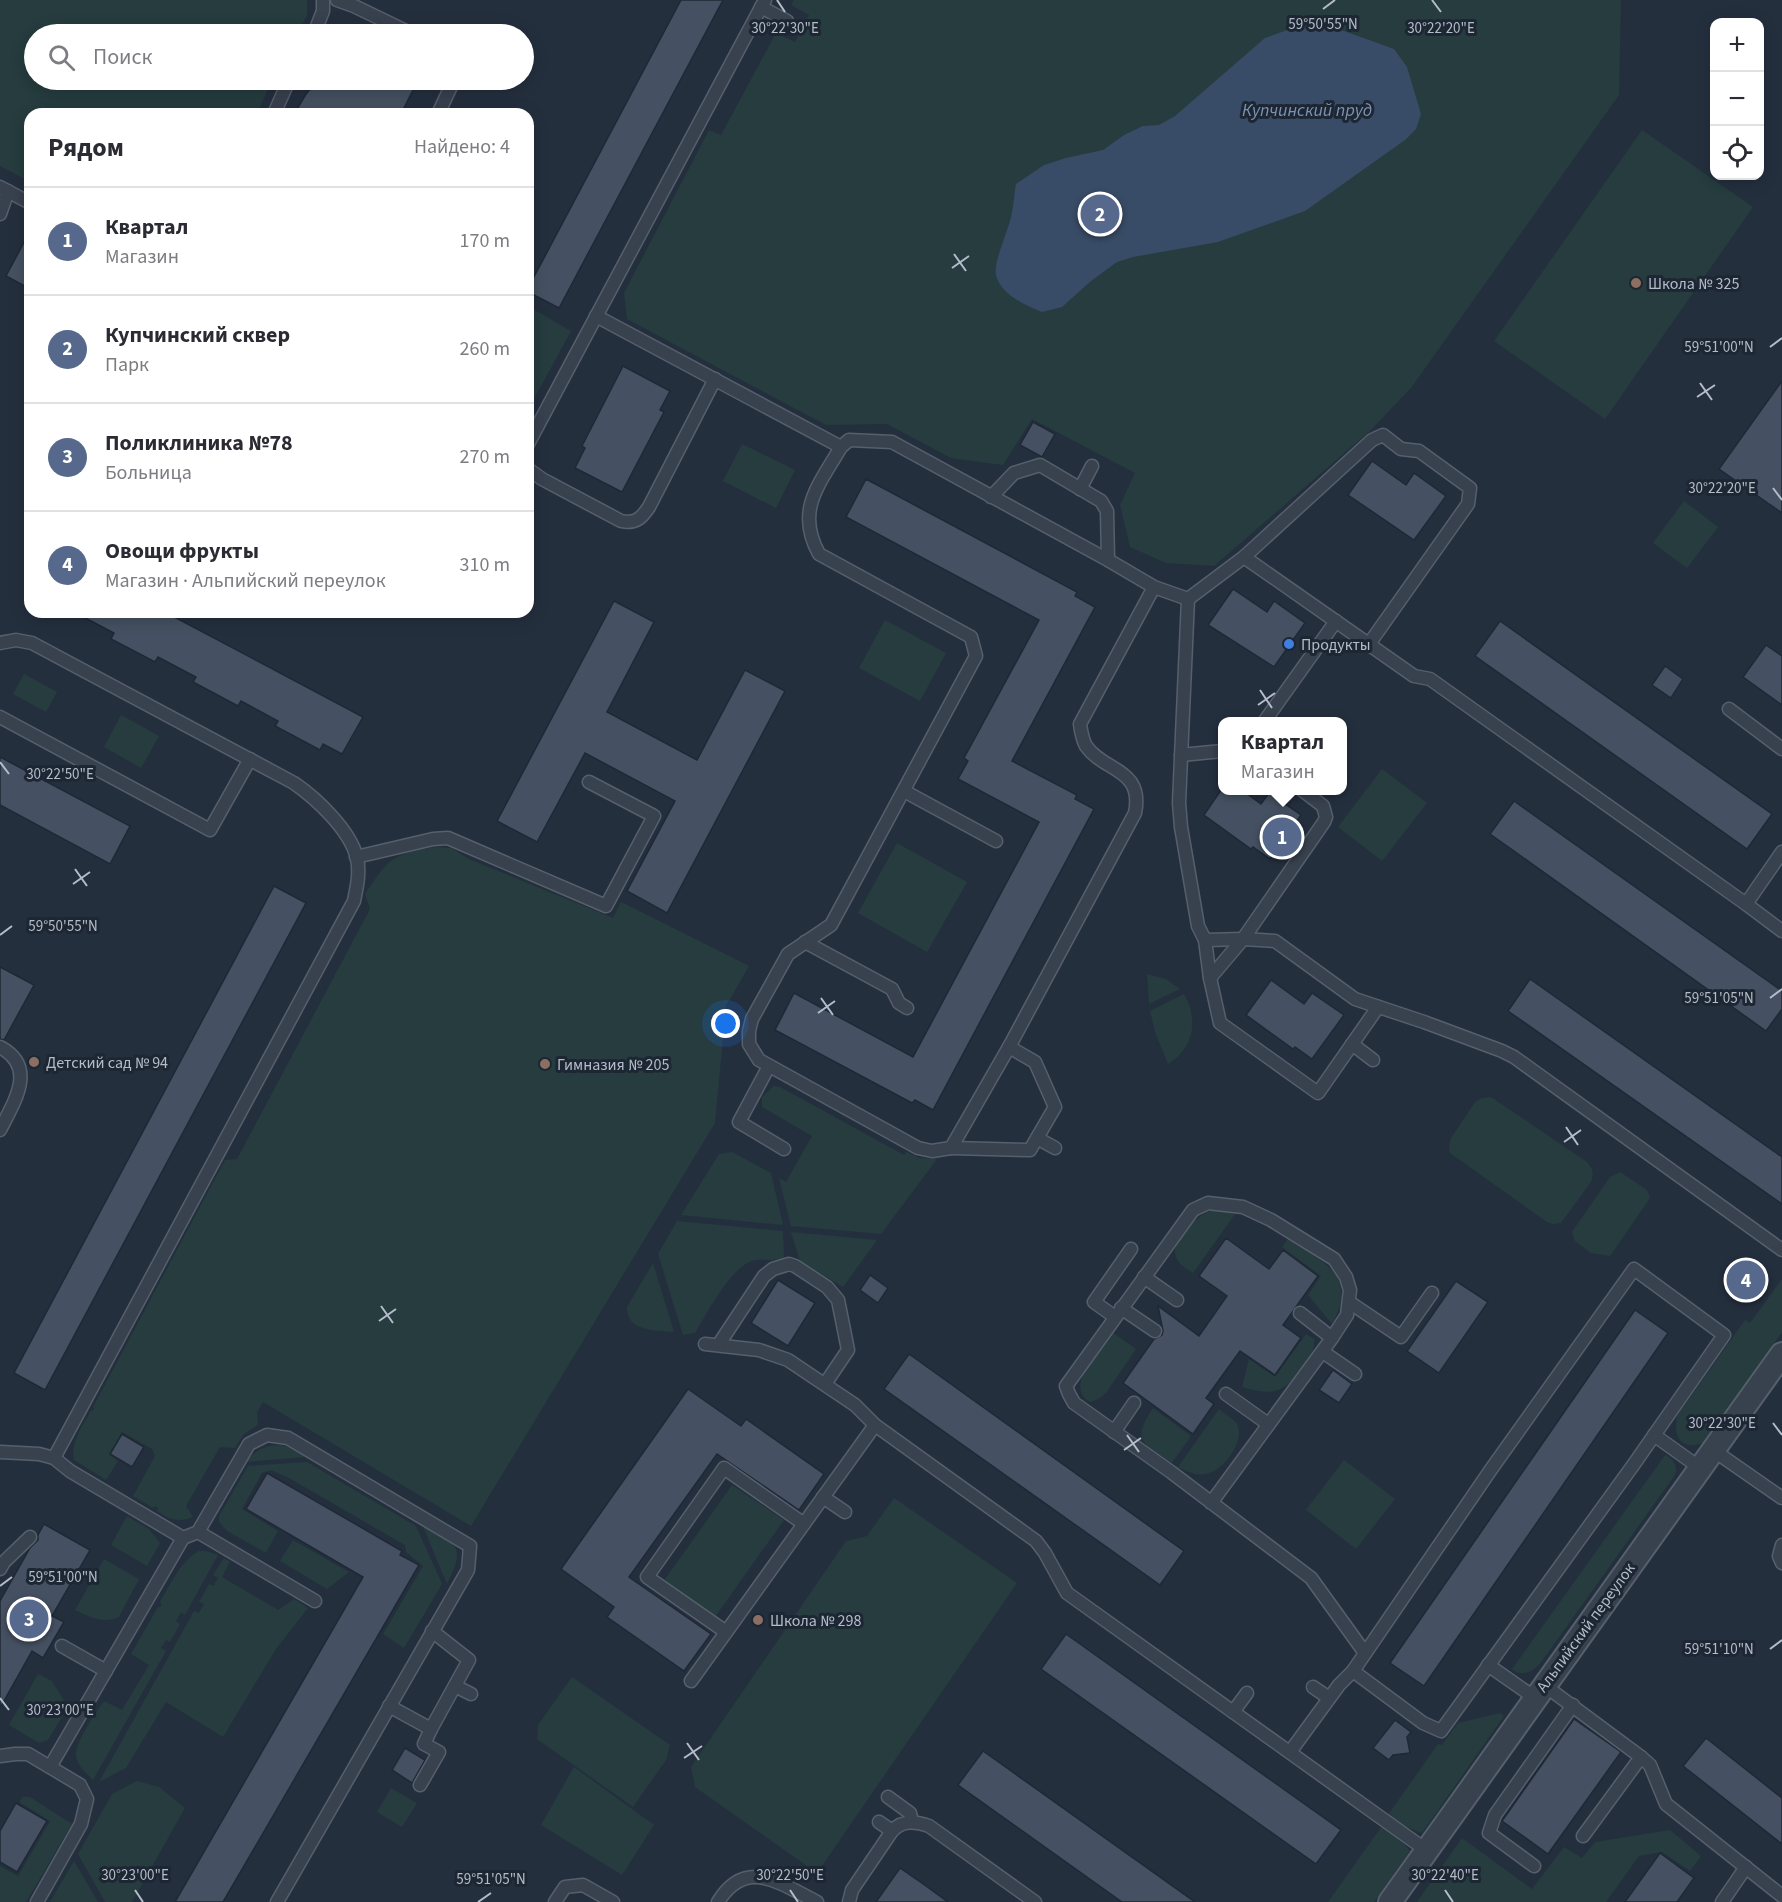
<!DOCTYPE html>
<html lang="ru">
<meta charset="utf-8">
<style>
:root{--surface:#fff;--page:#f7f7f7;--text:#2b2b33;--muted:#7c7c81;--line:#e1e1e2;--accent:#56698c}
body{margin:0;font-family:"Source Sans 3",sans-serif;background:var(--page);color:var(--text)}
.controls{position:absolute;right:18px;top:18px;display:grid;overflow:hidden;border-radius:12px;box-shadow:0 3px 15px #0003}
.controls button{width:54px;height:54px;display:grid;place-items:center;padding:0;border:0;border-bottom:2px solid var(--line);background:var(--surface);color:var(--text);font:30px sans-serif}
.you{position:absolute;left:726px;top:1024px;width:21px;height:21px;margin:-15px;border:4px solid #fff;border-radius:50%;background:#1a73e8;box-shadow:0 0 0 9px #1a73e833}
.badge{display:grid;place-items:center;width:39px;height:39px;border-radius:50%;background:var(--accent);color:#fff;font-size:20px;font-weight:700}
.pin{position:absolute;translate:-50% -50%;border:3px solid #fff;box-shadow:0 2px 6px #0006}
.popup{position:absolute;left:1218px;top:717px;width:129px;height:78px;box-sizing:border-box;display:grid;place-content:center;border-radius:12px;background:var(--surface);filter:drop-shadow(0 2px 4px #0005);font-size:20px;white-space:nowrap;color:var(--muted)}
.popup b{font-size:22px;color:var(--text)}
.popup::after{content:'';position:absolute;left:50%;top:100%;margin-left:-12px;border:12px solid transparent;border-top-color:var(--surface)}
.list{margin:0;padding:0;list-style:none}
h2{display:flex;justify-content:space-between;align-items:center;height:78px;margin:0;padding:0 24px;font-size:26px}
h2 small{font-size:20px;font-weight:400;color:var(--muted)}
.list li{display:grid;grid-template-columns:39px 1fr auto;gap:18px;align-items:center;box-sizing:border-box;height:108px;padding:0 24px;border-top:2px solid var(--line)}
.list b{display:block;font-size:22px;white-space:nowrap}
.list p{margin:0;font-size:20px;white-space:nowrap;color:var(--muted)}
.list em{font-size:20px;font-style:normal;color:var(--muted)}
.icon{flex:none;width:33px;height:33px;fill:none;stroke:currentColor;stroke-width:2;stroke-linecap:round;stroke-linejoin:round}
.map{position:relative;flex:none;width:1782px;height:1902px;overflow:hidden}
.search{position:absolute;background:var(--surface);box-shadow:0 3px 15px #0003;left:24px;top:24px;width:510px;height:66px;display:flex;align-items:center;gap:15px;box-sizing:border-box;padding:0 21px;border-radius:33px;color:var(--muted);font-size:22px}
.panel{position:absolute;background:var(--surface);box-shadow:0 3px 15px #0003;left:24px;top:108px;width:510px;height:510px;border-radius:18px}
.map>svg:first-child{display:block}
.green{fill:#263c3f}
.water{fill:#394c67}
.building{fill:#455162;stroke:#1f2835;stroke-width:1.5}
.lines{fill:none;stroke-linecap:round;stroke-linejoin:round}
.service-casing{stroke:#565f6c;stroke-width:15}
.minor-casing{stroke:#565f6c;stroke-width:26}
.service{stroke:#38414e;stroke-width:12}
.minor{stroke:#38414e;stroke-width:22}
.ticks{fill:none;stroke:#b4bcc9;stroke-width:2}
.education-dot{fill:#8d6e63;stroke:#1d2633;stroke-width:2}
.shop-dot{fill:#3f7fe0;stroke:#1d2633;stroke-width:2}
.labels{text-anchor:middle;stroke-width:6;stroke-linejoin:round;paint-order:stroke}
.poi-label{font-size:16px;fill:#b4bcc9;stroke:#1d2633;text-anchor:start}
.street-label{font-size:16px;fill:#b4bcc9;stroke:#1d2633}
.water-label{font-size:18px;font-style:italic;fill:#7c92b1;stroke:#1d2633}
.ticks-label{font-size:15px;text-anchor:middle;fill:#b4bcc9;stroke:#1d2633;stroke-width:6;stroke-linejoin:round;paint-order:stroke}
</style>
<div class="map">
<svg width="1782" height="1902" viewBox="0 0 1782 1902">
<rect width="100%" height="100%" fill="#242f3e"/>
<g class="green">
<polygon points="0,0 307,0 307,16 296,34 34,34 34,80 272,80 257,114 30,114 30,182 0,166"/>
<polygon points="794,0 1621,0 1619,95 1411,388 1371,430 1214,566 1166,563 1130,547 1120,505 1135,473 1032,419 1003,465 951,458 887,424 826,425 627,319 624,293 709,130 721,135 776,33 795,42 809,15 791,5"/>
<polygon points="1642,130 1753,207 1605,419 1494,341"/>
<polygon points="528,306 571,331 528,410"/>
<polygon points="742,444 795,470 776,508 723,481"/>
<polygon points="1684,501 1718,527 1687,568 1653,543"/>
<polygon points="885,620 946,653 920,701 859,668"/>
<polygon points="24,674 57,692 46,712 13,694"/>
<polygon points="121,715 159,736 141,768 104,747"/>
<polygon points="1382,769 1427,803 1382,861 1338,827"/>
<polygon points="897,843 967,882 927,952 858,913"/>
<path d="M435 847 451 848 469 859 613 918 621 902 749 966 726 1006 715 1123 471 1526 263 1402 257 1412 258 1425 244 1434 235 1448 220 1447 186 1506 193 1517C178 1523 169 1519 157 1511L158 1508 155 1506 153 1508 133 1496 155 1456 152 1449 122 1432 109 1454 118 1461 106 1480 74 1460C70 1442 83 1426 91 1410L93 1411 94 1408 93 1407 225 1160 237 1159 370 909 365 894C389 858 392 854 435 847Z"/>
<polygon points="1147,974 1166,979 1180,989 1149,1004"/>
<path d="M1184 994C1199 1020 1194 1048 1168 1064L1156 1035 1150 1011Z"/>
<polygon points="774,1086 780,1087 904,1155 907,1152 919,1158 937,1159 881,1234 791,1226 779,1178 786,1182 812,1136 762,1107 762,1097"/>
<path d="M1491 1097 1587 1162C1593 1168 1594 1174 1591 1182L1561 1223 1553 1224 1547 1222 1450 1153 1449 1146 1451 1138 1475 1102 1482 1098Z"/>
<polygon points="732,1152 771,1173 783,1225 681,1215 719,1154"/>
<polygon points="1620,1172 1647,1190 1650,1198 1610,1256 1591,1253 1575,1241 1572,1232 1610,1177"/>
<path d="M1210 1211H1219L1235 1214 1193 1273C1187 1269 1179 1265 1176 1257 1169 1242 1197 1216 1210 1211Z"/>
<path d="M677 1221 783 1231 784 1258C774 1262 763 1258 752 1261 730 1268 707 1314 695 1333L683 1335 658 1254Z"/>
<polygon points="791,1232 877,1240 843,1287 800,1261"/>
<path d="M1288 1239C1323 1262 1359 1276 1332 1324L1308 1295 1321 1276 1282 1247Z"/>
<path d="M653 1263 674 1332C655 1330 626 1332 627 1307Z"/>
<path d="M1782 1279V1332L1703 1443C1680 1451 1673 1436 1677 1416L1745 1320 1750 1323Z"/>
<path d="M1112 1332 1136 1349 1106 1393 1100 1398 1091 1402C1078 1397 1079 1385 1083 1374Z"/>
<path d="M1306 1334 1314 1339C1315 1349 1311 1357 1305 1365 1285 1392 1275 1397 1242 1387L1249 1359 1275 1377Z"/>
<path d="M1153 1408 1191 1436 1172 1463C1144 1443 1130 1442 1153 1408Z"/>
<path d="M1219 1409C1224 1414 1233 1418 1237 1424 1246 1439 1224 1470 1209 1473 1197 1477 1188 1472 1178 1467Z"/>
<path d="M277 1445 286 1446 306 1457 246 1462C254 1451 264 1446 277 1445Z"/>
<path d="M1665 1455C1674 1459 1678 1466 1675 1475L1542 1661C1534 1671 1523 1678 1512 1669Z"/>
<polygon points="1344,1460 1395,1499 1356,1549 1306,1510"/>
<polygon points="307,1462 416,1526 442,1584 404,1648 383,1634 423,1566 406,1552 405,1545 287,1477 271,1470 262,1473 242,1509 278,1531 266,1553 227,1531 219,1522 219,1516 248,1466"/>
<polygon points="732,1485 784,1520 715,1617 663,1582"/>
<polygon points="894,1498 1017,1583 817,1873 695,1787 691,1767 846,1541 867,1536"/>
<polygon points="127,1516 149,1529 160,1543 147,1566 111,1545"/>
<path d="M422 1524C455 1544 468 1544 447 1584Z"/>
<polygon points="293,1540 349,1572 327,1589 280,1561"/>
<path d="M199 1551H206L218 1555 185 1615 181 1612 176 1621 180 1624 170 1642 166 1640 161 1648 166 1651 93 1780C87 1774 78 1766 76 1757 74 1743 96 1713 104 1701L122 1710 149 1665 131 1654 158 1607H160L162 1604 160 1602C171 1584 180 1561 199 1551Z"/>
<polygon points="224,1558 230,1562 222,1577 278,1610 294,1599 308,1608 276,1649 223,1737 166,1702 126,1768 99,1782 194,1611 199,1613 204,1604 199,1602 209,1584 213,1586 218,1578 213,1575"/>
<path d="M104 1559 139 1579 119 1617C103 1624 89 1617 75 1610Z"/>
<polygon points="38,1674 52,1681 68,1707 48,1740 39,1743 9,1725"/>
<polygon points="572,1677 670,1745 666,1760 633,1807 537,1739 538,1725"/>
<polygon points="1500,1713 1504,1716 1422,1833 1404,1826 1388,1815 1438,1744 1442,1745 1458,1723"/>
<polygon points="574,1767 654,1825 622,1875 541,1825"/>
<polygon points="137,1781 159,1787 185,1808 132,1902 105,1902 78,1854 112,1794"/>
<polygon points="391,1788 417,1803 402,1827 377,1812"/>
<polygon points="23,1797 30,1797 72,1824 26,1902 0,1902 0,1866 18,1876 50,1821 19,1802"/>
<polygon points="1382,1826 1397,1836 1410,1851 1374,1902 1328,1902"/>
<polygon points="1670,1830 1701,1856 1690,1871 1662,1852 1639,1856 1606,1902 1417,1902 1462,1838 1532,1889 1564,1847 1582,1858 1595,1842"/>
<polygon points="74,1861 98,1902 50,1902"/>
</g>
<path class="water" d="M1327 25 1394 49 1407 67 1421 114 1416 129 1405 140 1305 211 1218 242 1133 257 1117 262 1091 281 1062 307 1042 312C1026 306 1000 294 996 275 993 261 1010 228 1012 212 1014 203 1014 194 1016 184L1044 165 1066 158 1103 150 1124 135 1143 126 1159 125 1175 116 1265 38 1298 26Z"/>
<g class="building">
<polygon points="681,0 723,0 559,308 528,292 528,288"/>
<polygon points="318,80 418,80 401,114 294,114 306,94"/>
<polygon points="30,231 30,289 6,276"/>
<polygon points="623,366 670,391 660,410 664,412 622,492 575,468 585,448 582,446"/>
<polygon points="1782,381 1782,513 1719,469"/>
<polygon points="1033,422 1055,434 1042,457 1020,445"/>
<polygon points="1372,461 1406,485 1414,473 1446,496 1414,540 1348,495"/>
<polygon points="866,479 1077,592 1075,596 1095,607 1012,761 1077,795 1075,799 1094,809 933,1110 915,1100 912,1103 775,1030 794,993 913,1057 1039,822 958,779 968,761 964,758 1039,620 846,517"/>
<polygon points="1233,589 1267,612 1274,601 1305,623 1274,667 1208,625"/>
<polygon points="614,601 654,622 607,712 697,760 745,670 785,691 667,913 627,891 675,801 585,753 537,842 497,821"/>
<polygon points="74,612 165,612 363,717 342,754 323,744 320,750 275,726 278,721 241,701 238,706 193,682 196,677 158,657 155,662 111,639 114,633"/>
<polygon points="1500,621 1772,814 1747,849 1475,656"/>
<polygon points="1766,645 1782,656 1782,705 1743,677"/>
<polygon points="1665,666 1683,679 1671,698 1652,685"/>
<polygon points="0,757 130,826 110,864 0,805"/>
<polygon points="1221,790 1242,790 1261,804 1269,793 1301,815 1270,859 1253,847 1251,849 1204,815"/>
<polygon points="1514,801 1782,991 1782,1009 1766,1031 1490,834"/>
<polygon points="274,886 306,903 45,1390 14,1373"/>
<polygon points="0,967 34,985 4,1040 0,1039"/>
<polygon points="1530,979 1782,1157 1782,1204 1508,1011"/>
<polygon points="1271,980 1304,1004 1312,993 1344,1015 1312,1059 1295,1047 1293,1049 1246,1015"/>
<polygon points="1226,1238 1269,1269 1283,1250 1318,1276 1283,1325 1301,1338 1275,1375 1240,1351 1206,1398 1214,1404 1193,1434 1123,1383 1154,1339 1162,1335 1163,1331 1158,1306 1199,1336 1227,1296 1199,1276"/>
<polygon points="870,1275 888,1288 878,1303 860,1290"/>
<polygon points="778,1280 815,1303 788,1346 751,1323"/>
<polygon points="1456,1281 1488,1302 1439,1373 1407,1351"/>
<polygon points="1635,1310 1668,1333 1424,1686 1390,1663"/>
<polygon points="909,1354 1184,1551 1160,1585 884,1389"/>
<polygon points="1333,1370 1352,1384 1339,1403 1319,1390"/>
<polygon points="688,1389 741,1426 746,1419 824,1474 799,1510 717,1454 629,1577 711,1634 684,1671 607,1617 614,1607 561,1569"/>
<polygon points="122,1434 144,1447 132,1467 110,1454"/>
<polygon points="267,1473 402,1551 400,1555 419,1565 223,1902 175,1902 363,1577 246,1509"/>
<polygon points="44,1524 90,1550 52,1616 64,1622 43,1658 32,1651 0,1708 0,1601 30,1548 38,1540 38,1535"/>
<polygon points="1066,1634 1341,1830 1316,1864 1041,1669"/>
<polygon points="1574,1719 1621,1752 1548,1854 1502,1821"/>
<polygon points="1395,1720 1411,1732 1407,1737 1410,1753 1393,1755 1389,1760 1373,1748"/>
<polygon points="1706,1738 1782,1798 1782,1844 1683,1766"/>
<polygon points="405,1748 425,1760 412,1783 392,1770"/>
<polygon points="983,1751 1195,1902 1122,1902 958,1785"/>
<polygon points="16,1803 47,1821 17,1872 0,1862 0,1831"/>
<polygon points="1660,1853 1694,1878 1677,1902 1625,1902"/>
<polygon points="900,1868 926,1886 948,1902 876,1902"/>
</g>
<g class="lines">
<defs>
<g id="service">
<polyline points="337,0 354,6 412,34"/>
<polyline points="761,7 787,21"/>
<polyline points="314,34 323,11 323,0"/>
<polyline points="274,114 289,80"/>
<polyline points="438,114 454,80"/>
<polyline points="0,187 30,203"/>
<polyline points="0,214 8,191"/>
<polyline points="596,316 841,447"/>
<polyline points="528,444 765,0"/>
<path d="M528 469 542 479 621 521C635 524 641 519 649 507L715 379"/>
<polyline points="1080,489 1092,466"/>
<polyline points="991,497 1014,473 1040,465 1101,501 1107,511 1108,560"/>
<polyline points="1244,557 1414,676 1430,679 1746,904 1782,852"/>
<path d="M1154 587 1080 724C1081 731 1082 739 1086 746 1104 772 1144 768 1135 813L1009 1047 951 1148 932 1151 918 1148 759 1060 749 1044V1031L752 1019 788 954 831 925 976 656 971 637 819 554C795 510 819 485 841 447L849 440 892 442 1108 560 1154 587 1188 599 1244 557 1372 440 1383 435 1401 449 1419 451 1470 488 1468 504 1369 644"/>
<polyline points="1188,599 1179,803 1181,827 1198,926 1205,940 1210,978 1220,1023 1318,1093 1378,1007"/>
<path d="M0 643 16 640 32 643 294 783C317 799 350 830 357 858 360 873 357 886 354 901L54 1458"/>
<polyline points="1729,709 1782,749"/>
<polyline points="0,717 210,830 250,759"/>
<polyline points="1264,722 1336,621"/>
<polyline points="1181,755 1222,751"/>
<polyline points="904,791 996,841"/>
<polyline points="356,857 433,839 448,838 606,906 654,816 589,782"/>
<polyline points="1746,904 1782,931"/>
<polyline points="1205,940 1243,939 1275,941 1355,999 1424,1022 1502,1051 1514,1057 1782,1250"/>
<polyline points="805,942 892,989 899,1003 907,1008"/>
<polyline points="1210,978 1243,939 1324,822 1326,817 1323,806 1302,790"/>
<polyline points="1352,1044 1373,1060"/>
<path d="M0 1047C38 1067 14 1102 0 1130"/>
<polyline points="769,1066 739,1122 784,1149"/>
<polyline points="1037,1138 1055,1148"/>
<polyline points="951,1148 1030,1150 1055,1107 1035,1062 1009,1047"/>
<polyline points="1144,1277 1177,1300"/>
<polyline points="1349,1302 1401,1337 1432,1293"/>
<polyline points="1121,1308 1155,1331"/>
<polyline points="1300,1313 1332,1338"/>
<polyline points="1115,1317 1094,1302 1131,1249"/>
<polyline points="705,1344 759,1350 788,1360 855,1405 875,1425 1036,1541 1045,1553 1067,1593 1426,1850"/>
<polyline points="719,1344 764,1276 773,1269 789,1264 795,1266 827,1287 838,1300 848,1350 825,1384"/>
<polyline points="1323,1352 1355,1374"/>
<polyline points="1226,1394 1268,1424"/>
<polyline points="1114,1432 1134,1403"/>
<polyline points="1654,1435 1700,1468"/>
<polyline points="1713,1450 1782,1498"/>
<polyline points="0,1452 39,1454 54,1458 70,1471 183,1538 198,1532 249,1444 267,1435 288,1438 470,1546 468,1570 277,1902"/>
<polyline points="823,1497 845,1512"/>
<polyline points="1211,1503 1332,1338 1347,1315 1350,1290 1346,1277 1334,1259 1271,1220 1243,1207 1208,1203 1193,1210 1066,1386 1069,1394 1074,1403 1171,1472 1311,1578 1365,1653"/>
<polyline points="198,1532 315,1601"/>
<polyline points="1782,1545 1779,1556 1782,1563"/>
<polyline points="0,1569 4,1562 30,1537"/>
<polyline points="726,1632 647,1577 724,1468 804,1524"/>
<polyline points="62,1646 106,1671"/>
<polyline points="1488,1665 1535,1698"/>
<polyline points="691,1681 875,1425"/>
<polyline points="1544,1685 1641,1757 1583,1836"/>
<polyline points="455,1686 471,1694"/>
<polyline points="1313,1687 1329,1698"/>
<polyline points="389,1706 431,1729 469,1660 432,1631"/>
<polyline points="1233,1712 1247,1693"/>
<polyline points="1290,1752 1339,1685 1353,1671 1492,1468 1634,1269 1724,1335 1634,1464 1441,1731 1423,1723 1353,1671"/>
<polyline points="0,1756 15,1754 28,1754 80,1785 87,1799 81,1824 37,1902"/>
<polyline points="1641,1757 1650,1765 1666,1804 1782,1896"/>
<polyline points="50,1767 183,1538"/>
<polyline points="420,1785 439,1752 424,1744 431,1729"/>
<polyline points="888,1797 910,1813 912,1822"/>
<polyline points="879,1822 892,1831"/>
<polyline points="1534,1866 1489,1833 1495,1815 1573,1705"/>
<polyline points="555,1902 565,1887 583,1885 613,1902"/>
<path d="M718 1902C746 1856 781 1884 817 1902"/>
<path d="M849 1902 852 1890 892 1831C902 1820 915 1821 929 1826L1035 1902"/>
<polyline points="1722,1902 1746,1867"/>
</g>
<polyline id="minor" points="1390,1902 1782,1354"/>
</defs>
<use href="#service" class="service-casing"/>
<use href="#minor" class="minor-casing"/>
<use href="#service" class="service"/>
<use href="#minor" class="minor"/>
</g>
<path class="ticks" d="M777 0 785 12M1432 0 1441 12M1323 9 1335 0M954 254 966 271M952 268 969 256M1770 347 1782 338M1700 383 1712 400M1697 397 1715 385M1773 488 1782 500M1260 690 1272 708M1258 705 1275 693M0 762 9 774M75 869 87 886M73 884 90 872M0 935 12 926M821 998 833 1015M1770 998 1782 989M818 1013 835 1001M1566 1127 1578 1145M1564 1142 1581 1130M381 1306 393 1323M379 1321 396 1309M1773 1423 1782 1435M1127 1435 1139 1452M1124 1450 1141 1438M0 1586 12 1577M1770 1649 1782 1640M0 1698 9 1710M687 1743 699 1760M684 1758 702 1746M135 1890 143 1902M790 1890 798 1902M1445 1890 1453 1902M478 1902 491 1893"/>
<g class="education-dot">
<circle cx="1636" cy="283" r="6"/>
<circle cx="34" cy="1062" r="6"/>
<circle cx="545" cy="1064" r="6"/>
<circle cx="758" cy="1620" r="6"/>
</g>
<circle class="shop-dot" cx="1289" cy="644" r="6"/>
<g class="labels">
<g class="poi-label">
<text x="1648" y="289">Школа № 325</text>
<text x="1301" y="650">Продукты</text>
<text x="46" y="1068">Детский сад № 94</text>
<text x="557" y="1070">Гимназия № 205</text>
<text x="770" y="1626">Школа № 298</text>
</g>
<g class="street-label">
<text transform="translate(1585 1627) rotate(-54)" y="6">Альпийский переулок</text>
</g>
<g class="water-label">
<text x="1307" y="116">Купчинский пруд</text>
</g>
</g>
<g class="ticks-label">
<text x="1323" y="29">59°50'55"N</text>
<text x="785" y="33">30°22'30"E</text>
<text x="1441" y="33">30°22'20"E</text>
<text x="1719" y="352">59°51'00"N</text>
<text x="1722" y="493">30°22'20"E</text>
<text x="60" y="779">30°22'50"E</text>
<text x="63" y="931">59°50'55"N</text>
<text x="1719" y="1003">59°51'05"N</text>
<text x="1722" y="1428">30°22'30"E</text>
<text x="63" y="1582">59°51'00"N</text>
<text x="1719" y="1654">59°51'10"N</text>
<text x="60" y="1715">30°23'00"E</text>
<text x="135" y="1880">30°23'00"E</text>
<text x="790" y="1880">30°22'50"E</text>
<text x="1445" y="1880">30°22'40"E</text>
<text x="491" y="1884">59°51'05"N</text>
</g>
</svg>
<div class="controls">
<button>+</button>
<button>−</button>
<button><svg class="icon" aria-label="locate" viewBox="0 0 24 24"><circle cx="12" cy="12" r="6"/><path d="M12 2v4M12 18v4M2 12h4M18 12h4"/></svg></button>
</div>
<div class="you"></div>
<div class="pin badge" style="left:1282px;top:837px">1</div>
<div class="popup"><b>Квартал</b>Магазин</div>
<div class="pin badge" style="left:1100px;top:214px">2</div>
<div class="pin badge" style="left:29px;top:1619px">3</div>
<div class="pin badge" style="left:1746px;top:1280px">4</div>
<div class="search"><svg class="icon" aria-label="search" viewBox="0 0 24 24"><circle cx="10" cy="10" r="6"/><path d="M15 15l6 6"/></svg>Поиск</div>
<section class="panel">
<h2>Рядом<small>Найдено: 4</small></h2>
<ul class="list">
<li><span class="badge">1</span><div><b>Квартал</b><p>Магазин</p></div><em>170 m</em></li>
<li><span class="badge">2</span><div><b>Купчинский сквер</b><p>Парк</p></div><em>260 m</em></li>
<li><span class="badge">3</span><div><b>Поликлиника №78</b><p>Больница</p></div><em>270 m</em></li>
<li><span class="badge">4</span><div><b>Овощи фрукты</b><p>Магазин · Альпийский переулок</p></div><em>310 m</em></li>
</ul>
</section>
</div>
